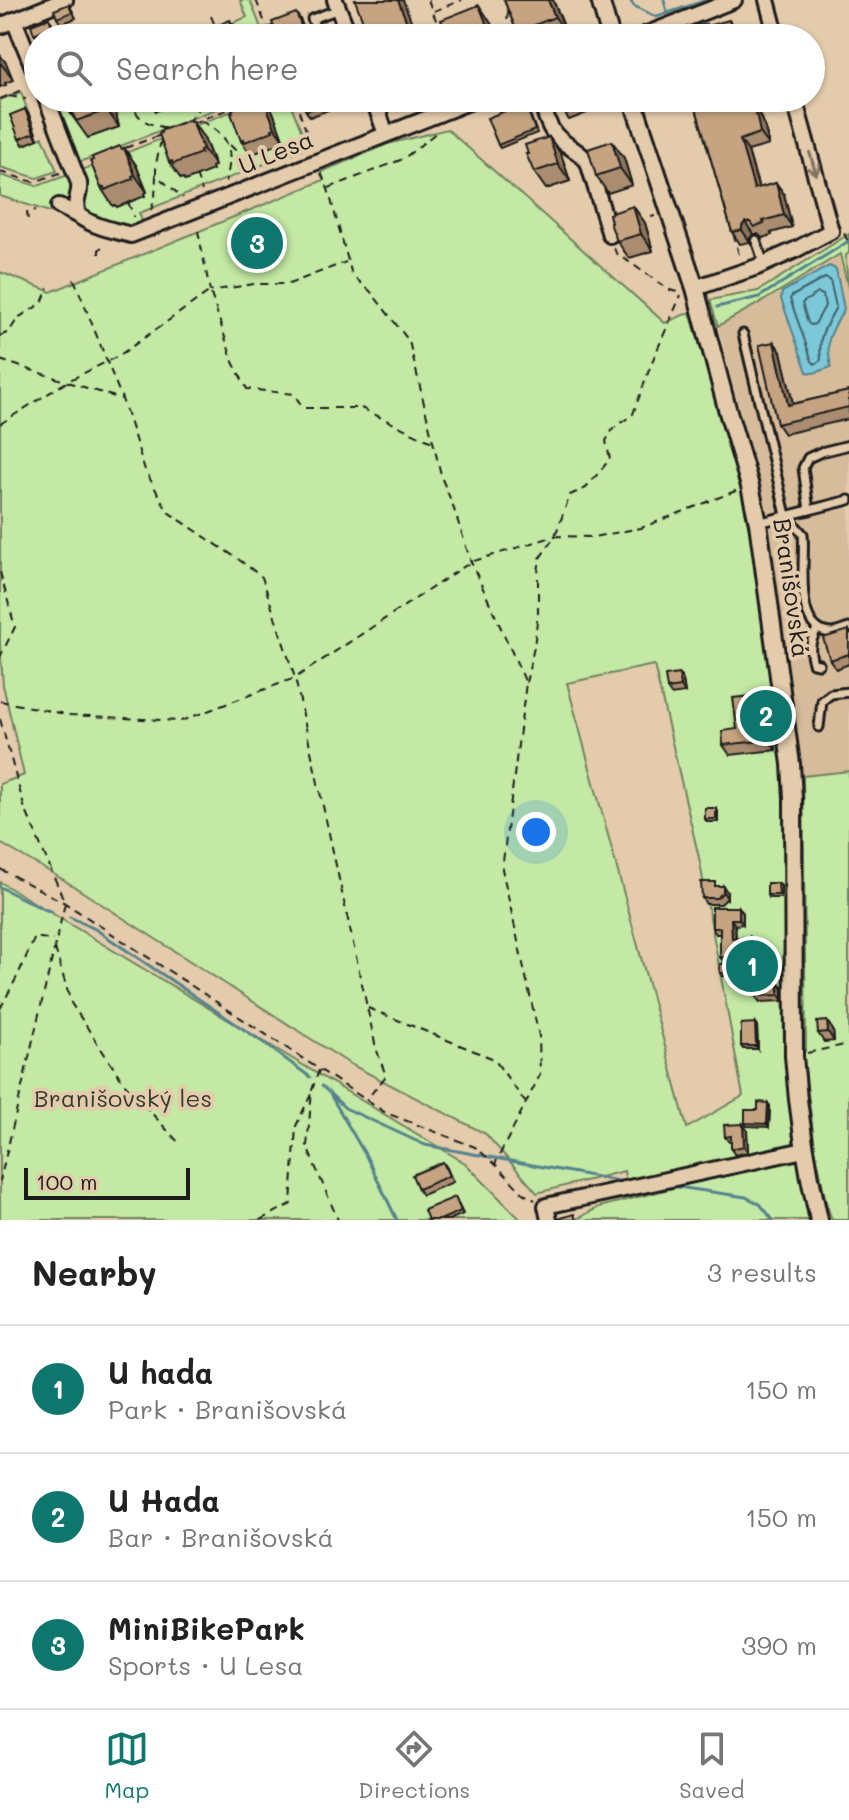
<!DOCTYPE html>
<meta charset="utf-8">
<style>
:root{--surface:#fff;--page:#f6f6f6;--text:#222;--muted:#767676;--line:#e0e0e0;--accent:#0f766e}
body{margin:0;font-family:Mali,sans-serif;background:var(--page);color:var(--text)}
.scale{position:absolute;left:24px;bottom:20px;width:166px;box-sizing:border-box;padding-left:8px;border:4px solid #1c1c1c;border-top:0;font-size:22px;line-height:28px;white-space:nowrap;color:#1c1c1c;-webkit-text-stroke:6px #e3cbab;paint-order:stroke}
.you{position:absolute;left:536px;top:832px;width:28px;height:28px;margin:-20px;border:6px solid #fff;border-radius:50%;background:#1a73e8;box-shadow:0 0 0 12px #1a73e833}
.badge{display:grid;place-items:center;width:52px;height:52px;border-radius:50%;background:var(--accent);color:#fff;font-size:26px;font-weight:700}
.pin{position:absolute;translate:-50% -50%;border:4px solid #fff;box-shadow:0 2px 8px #0006}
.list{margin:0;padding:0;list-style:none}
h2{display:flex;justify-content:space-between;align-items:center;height:104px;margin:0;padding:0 32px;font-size:34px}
h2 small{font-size:26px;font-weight:400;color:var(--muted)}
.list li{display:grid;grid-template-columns:52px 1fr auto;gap:24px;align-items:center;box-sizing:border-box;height:128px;padding:0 32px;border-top:2px solid var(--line)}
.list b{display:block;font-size:30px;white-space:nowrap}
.list p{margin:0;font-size:26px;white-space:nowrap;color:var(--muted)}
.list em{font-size:26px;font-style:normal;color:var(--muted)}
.icon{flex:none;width:44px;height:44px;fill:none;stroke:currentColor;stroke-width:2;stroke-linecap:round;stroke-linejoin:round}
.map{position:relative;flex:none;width:849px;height:1220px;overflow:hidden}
.search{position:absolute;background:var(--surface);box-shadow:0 2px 6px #0004;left:24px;right:24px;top:24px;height:88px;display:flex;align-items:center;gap:20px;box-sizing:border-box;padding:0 28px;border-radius:44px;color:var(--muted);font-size:30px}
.sheet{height:488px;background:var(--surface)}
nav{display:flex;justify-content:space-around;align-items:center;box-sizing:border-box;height:112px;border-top:2px solid var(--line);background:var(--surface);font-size:22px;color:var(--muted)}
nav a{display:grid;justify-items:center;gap:4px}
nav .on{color:var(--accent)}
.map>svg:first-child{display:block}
.built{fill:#d6bc9b}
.green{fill:#c3e9a4;stroke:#708260;stroke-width:2;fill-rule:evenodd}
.water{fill:#7bc8d9;stroke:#55838d;stroke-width:2}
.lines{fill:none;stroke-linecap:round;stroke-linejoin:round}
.shore{stroke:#426168;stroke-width:2}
.stream{stroke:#55838d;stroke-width:3}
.service-casing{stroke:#1c1c1c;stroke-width:13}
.minor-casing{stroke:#1c1c1c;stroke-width:20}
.tertiary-casing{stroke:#1c1c1c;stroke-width:22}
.path{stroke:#1c1c1c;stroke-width:2;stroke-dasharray:8 6;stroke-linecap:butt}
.service{stroke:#e3cbab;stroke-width:7}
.minor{stroke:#e3cbab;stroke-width:14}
.tertiary{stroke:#e3cbab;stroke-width:16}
.wall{fill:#aa8d6f;stroke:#1c1c1c;stroke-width:2}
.shaded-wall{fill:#8b735a;stroke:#1c1c1c;stroke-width:2}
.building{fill:#c6a481;stroke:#1c1c1c;stroke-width:2}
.oneway{stroke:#807464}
.labels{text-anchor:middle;stroke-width:8;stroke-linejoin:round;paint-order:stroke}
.street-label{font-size:24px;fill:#1c1c1c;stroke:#e3cbab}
.park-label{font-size:24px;fill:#353b30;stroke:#e3cbab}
</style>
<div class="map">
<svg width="849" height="1220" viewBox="0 0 849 1220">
<rect width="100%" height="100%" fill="#e3cbab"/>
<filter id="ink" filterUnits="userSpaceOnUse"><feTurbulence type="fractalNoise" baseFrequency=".0125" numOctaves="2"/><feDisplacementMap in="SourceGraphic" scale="16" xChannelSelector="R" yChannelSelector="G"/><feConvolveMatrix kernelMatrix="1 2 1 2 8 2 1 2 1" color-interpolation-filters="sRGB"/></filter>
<g filter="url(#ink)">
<polygon class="built" points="840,253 849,291 849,771 803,776 769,523 718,326 765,300"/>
<g class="green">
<polygon points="240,0 250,0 265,38 197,38 247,17"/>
<polygon points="21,92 29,115 14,121 23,145 43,137 57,171 37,178 0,167 0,100"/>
<polygon points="50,98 244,98 77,163"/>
<path d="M265 98H288L308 147 139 213 144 226C112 233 111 228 86 211L83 201 86 185 82 170Z"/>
<path d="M447 129 665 323 690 312 747 506 769 651 781 751 784 808 787 1073 794 1147 626 1181 624 1171 537 1193 486 1134 350 1064 64 880 0 843V784L24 775 3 685 0 645V272L51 292 324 180 321 172 388 144ZM654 665 699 858 743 1096 687 1128 567 683Z"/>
<polygon points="71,174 75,188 69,199 59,200 53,213 0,196 0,175 37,186"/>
<path d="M849 234V253L846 255C845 267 849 279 849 291L840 254 765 300 718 326 710 300 758 291Z"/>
<polygon points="849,771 849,1220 832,1220 826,1202 815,1147 803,1056 806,1048 803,776"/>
<polygon points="0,882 465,1163 521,1220 0,1220"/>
<polygon points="802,1155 813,1220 575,1220 599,1207"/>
</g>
<path class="water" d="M829 266 836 269 844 309C830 335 825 336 831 367L814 373 807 372 781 299 782 292Z"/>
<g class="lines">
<g class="shore">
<path d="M825 278 830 280 836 307C824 330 818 334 821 360L815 364 812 361 790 299 792 296Z"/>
<polygon points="818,293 823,295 825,306 815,324 811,325 808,323 802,303"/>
</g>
<g class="stream">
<polyline points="630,0 634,6 656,17 707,0"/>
<polyline points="664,0 667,12"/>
<polyline points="717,307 759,297 849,241"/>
<polyline points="0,887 41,908 52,912"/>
<polyline points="70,917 95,929 264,1043 310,1077"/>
<polyline points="322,1086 345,1108 425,1145 624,1182"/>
<polyline points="331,1096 366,1156 397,1220"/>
<polyline points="671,1186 746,1197 760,1204 773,1220"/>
</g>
<defs>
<g id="service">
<polyline points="320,38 312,19 339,9"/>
<polyline points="756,240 764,264"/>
<path d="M743 334 786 515 803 534C806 560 792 631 831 633 836 633 843 630 849 628"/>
<polyline points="809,510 803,468 808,458 821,452 849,445"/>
<polyline points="758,523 849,500"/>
<path d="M817 629C810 642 809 649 813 663L819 664"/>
<polyline points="819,727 822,701 831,694 849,692"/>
</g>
<g id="minor">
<polyline points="335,0 350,38"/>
<polyline points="767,0 777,38"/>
<polyline points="14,20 38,79"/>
<polyline points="0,26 65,0"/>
<polyline points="637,38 734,0"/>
<path d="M46 98 79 183C81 197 72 200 79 216 95 227 112 230 131 235L479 98"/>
<polyline points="373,98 386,134"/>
<path d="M540 98C544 108 546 121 552 130 560 144 578 149 588 162L610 235"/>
<polyline points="59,206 79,216"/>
<polyline points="695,288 757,267 795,250 831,231 794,98"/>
<polyline points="549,1220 546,1206 804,1150"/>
</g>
<g id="tertiary">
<polyline points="600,0 611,38"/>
<path d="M632 98 695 288 728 412 750 486 758 523 791 764 793 798 794 1056C798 1112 806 1165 819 1220"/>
</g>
</defs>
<use href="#service" class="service-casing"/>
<use href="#minor" class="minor-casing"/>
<use href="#tertiary" class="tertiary-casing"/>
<g class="path">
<polyline points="256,0 271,38"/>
<polyline points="428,0 443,38"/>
<polyline points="434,11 462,0"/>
<polyline points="508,12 507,20 514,38"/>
<polyline points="211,16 215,26"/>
<polyline points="267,28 275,25"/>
<polyline points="9,96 26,99"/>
<polyline points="119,98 133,110"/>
<path d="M131 98C136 120 145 123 166 128"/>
<polyline points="294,98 313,149"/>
<polyline points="0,99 22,90"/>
<path d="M201 121C232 136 233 151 226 182"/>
<polyline points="188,122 198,109 202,98"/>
<polyline points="193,123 257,98"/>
<polyline points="161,140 156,164 156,175 183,198"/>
<polyline points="230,145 256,170"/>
<polyline points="125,148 161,135"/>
<polyline points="264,149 270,164"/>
<polyline points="0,172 34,182 60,173"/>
<polyline points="321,173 328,189 352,275 371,292 409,341 442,479 452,503 471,562 526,683 502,869 539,1036 540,1075 495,1164"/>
<polyline points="196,175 202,191"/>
<polyline points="329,188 403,159 437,132 437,129"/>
<polyline points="128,202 134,217"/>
<polyline points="151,210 155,198 156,176"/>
<polyline points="651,217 655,216"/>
<polyline points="28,219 27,212 36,210"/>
<polyline points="198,231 210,291 254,284 289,284 346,262"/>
<polyline points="733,233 740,258"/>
<polyline points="844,233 849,244"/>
<polyline points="614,248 616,253 670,290 680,293"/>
<polyline points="99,254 99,250 105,243"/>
<polyline points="74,279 122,399 145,470 168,512 238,559 262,577 295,678 376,1048 386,1076 366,1100"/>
<polyline points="0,336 9,332 18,318 42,303 48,288"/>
<polyline points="0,360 121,399"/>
<polyline points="0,424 68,381 120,355 210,291 233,362 247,389 294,394 303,408 361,408 432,442"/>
<polyline points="0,572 15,627 0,657"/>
<polyline points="526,683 534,647 538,613 538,573 540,558 555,536 570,495 586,488 610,459 606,441 613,429 633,414 652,362 681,295"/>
<polyline points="0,701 70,715 181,721 295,678 471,562 555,536 593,537 641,528 738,490"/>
<polyline points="0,719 24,806 65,903 0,1181"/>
<polyline points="0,869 65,903 386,1113 475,1147 495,1164 524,1194 535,1200"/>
<polyline points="55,948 71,1003 123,1082 179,1143"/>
<polyline points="368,1008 494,1059 525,1102"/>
<polyline points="0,1009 18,975 35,937 53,940"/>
<polyline points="807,1053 849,1044"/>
<polyline points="319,1070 312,1090 307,1147 338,1220"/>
<polyline points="260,1220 291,1204 296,1126 312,1092"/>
</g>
<use href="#service" class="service"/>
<use href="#minor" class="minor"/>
<use href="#tertiary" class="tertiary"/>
</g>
<g class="wall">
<polygon points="504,0 553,0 567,34 558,38 521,38 517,32"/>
<polygon points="69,4 76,18 61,24 57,18"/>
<polygon points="51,21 54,29 36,36 34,34"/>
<polygon points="0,55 6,63 13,80 5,83 6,85 0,87"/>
<polygon points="65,98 110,98 116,114 119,127 88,138 71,114"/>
<polygon points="147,98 187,98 187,100 156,111"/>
<polygon points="301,98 364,98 364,102 354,106 351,101 310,117 306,111"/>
<polygon points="555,98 587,98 592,111 569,120"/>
<polygon points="693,98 733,98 735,106 759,114 765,128 769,145 748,151 759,188 776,183 784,194 792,227 771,233 772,235 762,238 758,234 753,234 750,238 750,242 740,244 732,232"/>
<polygon points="264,100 273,112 283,139 280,140 281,143 253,154 252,151 249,152 241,141 262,101"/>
<polygon points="527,106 537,133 500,148 498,145"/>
<polygon points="25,109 29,115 38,139 24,145 19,139"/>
<polygon points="190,122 204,138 215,166 212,167 213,170 185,181 183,178 181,179 169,162"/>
<polygon points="549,137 561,154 570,181 546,189 534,172"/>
<polygon points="124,148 136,165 147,192 144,194 145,196 117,207 115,205 113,206 101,188 122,149"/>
<polygon points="624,158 632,185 608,193 596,176"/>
<polygon points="633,206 645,223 653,251 629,258 617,241"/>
<polygon points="774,342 781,352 793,404 849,391 849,419 784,434 777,424"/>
<polygon points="849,630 849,664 836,669 830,660"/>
<polygon points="679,674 683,680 685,693 671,695 667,689"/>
<polygon points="758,700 765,710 766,718 773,728 776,750 730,755 723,745 737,729 755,701"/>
<polygon points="716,808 718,811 718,822 707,822 705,819"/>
<polygon points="778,883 781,886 781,898 769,898 767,895"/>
<polygon points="718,886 723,886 727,892 727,898 721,904 706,904 702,898"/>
<polygon points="743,913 743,924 735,925 736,938 754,943 754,960 749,960 749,963 724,963 720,957 720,934 716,934 712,928"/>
<polygon points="732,967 732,976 722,976 720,973"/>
<polygon points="779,983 783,989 783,1001 760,1002 755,996"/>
<polygon points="755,1023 757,1026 758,1049 743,1049 741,1046"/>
<polygon points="833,1030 834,1041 824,1042 818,1033"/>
<polygon points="770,1106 769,1127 747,1126 745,1123 758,1110"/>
<polygon points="743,1124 747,1130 748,1152 735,1155 731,1149 731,1142 729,1142 725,1137"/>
<polygon points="443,1162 447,1168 453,1182 422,1195 418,1189"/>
<polygon points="455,1197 463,1214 449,1220 428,1220"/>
</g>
<g class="shaded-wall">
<polygon points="398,0 403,0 418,38 413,38"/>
<polygon points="548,0 553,0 567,34 555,17"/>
<polygon points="479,5 491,23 497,38 492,38"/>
<polygon points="296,13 300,19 308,38 306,38"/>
<polygon points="230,20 234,27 234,25 243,38 238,38"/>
<polygon points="729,20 737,31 739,38 733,38"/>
<polygon points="0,55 6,63 13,80 0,62"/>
<polygon points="105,98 110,98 116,114 119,127 107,110"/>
<polygon points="583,98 587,98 592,111"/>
<polygon points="728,98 733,98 739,119 731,107"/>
<polygon points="264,100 273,112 283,139 275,128"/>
<polygon points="750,102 759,114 765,128 769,145 760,133"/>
<polygon points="25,109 29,115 38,139 34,133"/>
<polygon points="189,120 196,130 192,121 204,138 215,166 203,149"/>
<polygon points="549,137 561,154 570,181 558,164"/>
<polygon points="740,140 748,151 762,201 754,189"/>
<polygon points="612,141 624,158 632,185 620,168"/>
<polygon points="124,148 136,165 147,192 135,175"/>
<polygon points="776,183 784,194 792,227 784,215"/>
<polygon points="633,206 645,223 653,251 641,234"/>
<polygon points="745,222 753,234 750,238 750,242 742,230 742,226"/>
<polygon points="774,342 781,352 796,416 788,405"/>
<polygon points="679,674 683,680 685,693 681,687"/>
<polygon points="758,700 765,710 767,729 760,719"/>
<polygon points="766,718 773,728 776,750 769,740"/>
<polygon points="723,886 727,892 727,898 723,892"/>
<polygon points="739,907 743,913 743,924 739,919"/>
<polygon points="731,919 735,925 736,944 732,938"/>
<polygon points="750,937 754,943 754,960 750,954"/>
<polygon points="779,983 783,989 783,1001 779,995"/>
<polygon points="827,1021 833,1030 834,1041 828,1032"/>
<polygon points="755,1023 757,1026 758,1049 756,1046"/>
<polygon points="768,1103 770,1106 769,1127 767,1124"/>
<polygon points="743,1124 747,1130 748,1152 744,1146"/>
</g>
<g class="building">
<polygon points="355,0 398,0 413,38 379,38 377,34 369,37"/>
<polygon points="504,0 548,0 555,17 517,32"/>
<polygon points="69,4 72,12 57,18 54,10"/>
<polygon points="479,5 492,38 448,38 441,20"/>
<polygon points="296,13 306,38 278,38 272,22"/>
<polygon points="49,18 52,26 34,34 31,25"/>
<polygon points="230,20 232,26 234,25 238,38 201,38 199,33"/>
<polygon points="729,20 733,38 676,38 674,33 684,29 690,33 695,30 696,26 706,24 707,26"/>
<polygon points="65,98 105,98 107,110 76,121 73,113 71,114"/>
<polygon points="260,98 262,101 264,100 275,128 272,129 273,131 245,142 244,139 241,141 231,113 233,112 232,109"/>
<polygon points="301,98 339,98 306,111"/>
<polygon points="555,98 569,98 557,103"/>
<polygon points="693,98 728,98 731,107 750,102 757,117 760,133 740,140 754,189 776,183 784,215 763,221 764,223 754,227 750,222 745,222 742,226 742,230 732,232"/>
<polygon points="525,103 535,130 498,145 487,118"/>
<polygon points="25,109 34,133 19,139 10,115"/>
<polygon points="189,120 190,122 192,121 203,149 200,150 201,153 173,164 172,161 169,162 159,134 161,133 160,131"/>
<polygon points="549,137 558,164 534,172 526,154 528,154 525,145"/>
<polygon points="612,141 620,168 596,176 588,149"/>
<polygon points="120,146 122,149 124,148 135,175 132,176 133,179 105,190 104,187 101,188 90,161 93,160 92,157"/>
<polygon points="633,206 641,234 617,241 610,223 611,223 609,214"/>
<polygon points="774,342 788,405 849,391 849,407 777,424 759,345"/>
<polygon points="849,630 849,654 830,660 823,638"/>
<polygon points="679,674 681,687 667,689 665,676"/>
<polygon points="751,696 752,701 758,700 760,719 766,718 769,740 723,745 722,731 737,729 733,698"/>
<rect x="705" y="808" width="11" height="11"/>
<polygon points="701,882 715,882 715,886 723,886 723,892 717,898 702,898"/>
<polygon points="767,883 778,883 779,895 767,895"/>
<polygon points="712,907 739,907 739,919 731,919 732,938 750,937 750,954 745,954 745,957 720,957 720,928 712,928"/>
<polygon points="720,964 729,964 730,973 720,973"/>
<polygon points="763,977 764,984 779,983 779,995 755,996 755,978"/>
<polygon points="827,1021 828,1032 818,1033 817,1022"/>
<polygon points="755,1023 756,1046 741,1046 741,1024"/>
<polygon points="758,1102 768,1103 767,1124 745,1123 745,1110 758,1110"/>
<polygon points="743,1124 744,1146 731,1149 731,1136 725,1137 724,1125"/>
<polygon points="443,1162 449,1176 418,1189 412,1175"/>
<polygon points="455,1197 461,1211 440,1220 428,1220 424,1210"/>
<polygon points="574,1214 576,1220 558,1220 558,1219"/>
</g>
<defs><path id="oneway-shaft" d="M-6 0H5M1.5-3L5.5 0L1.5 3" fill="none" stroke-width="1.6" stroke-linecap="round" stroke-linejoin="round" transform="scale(2)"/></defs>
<use class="oneway" href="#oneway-shaft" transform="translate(813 164) rotate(74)"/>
</g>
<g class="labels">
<g class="street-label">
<text transform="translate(276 153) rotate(-22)" y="8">U Lesa</text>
<text transform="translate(791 588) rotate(82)" y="8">Branišovská</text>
</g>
<g class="park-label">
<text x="123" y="1107">Branišovský les</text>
</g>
</g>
</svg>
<div class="scale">100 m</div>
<div class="you"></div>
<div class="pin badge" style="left:752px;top:966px">1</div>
<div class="pin badge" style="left:766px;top:716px">2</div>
<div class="pin badge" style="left:257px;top:243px">3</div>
<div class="search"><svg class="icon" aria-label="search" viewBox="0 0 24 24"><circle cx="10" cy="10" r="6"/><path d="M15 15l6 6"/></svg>Search here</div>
</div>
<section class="sheet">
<h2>Nearby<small>3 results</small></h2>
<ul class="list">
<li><span class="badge">1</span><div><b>U hada</b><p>Park · Branišovská</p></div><em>150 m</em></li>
<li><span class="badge">2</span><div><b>U Hada</b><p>Bar · Branišovská</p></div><em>150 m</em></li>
<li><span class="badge">3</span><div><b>MiniBikePark</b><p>Sports · U Lesa</p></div><em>390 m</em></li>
</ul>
</section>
<nav>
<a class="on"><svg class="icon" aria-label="map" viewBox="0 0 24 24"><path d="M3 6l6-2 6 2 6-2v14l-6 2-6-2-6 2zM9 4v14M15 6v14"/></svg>Map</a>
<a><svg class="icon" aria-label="directions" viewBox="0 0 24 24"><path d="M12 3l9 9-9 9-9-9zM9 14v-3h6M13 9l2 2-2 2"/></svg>Directions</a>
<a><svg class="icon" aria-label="saved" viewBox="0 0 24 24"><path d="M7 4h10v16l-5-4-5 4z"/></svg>Saved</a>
</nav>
